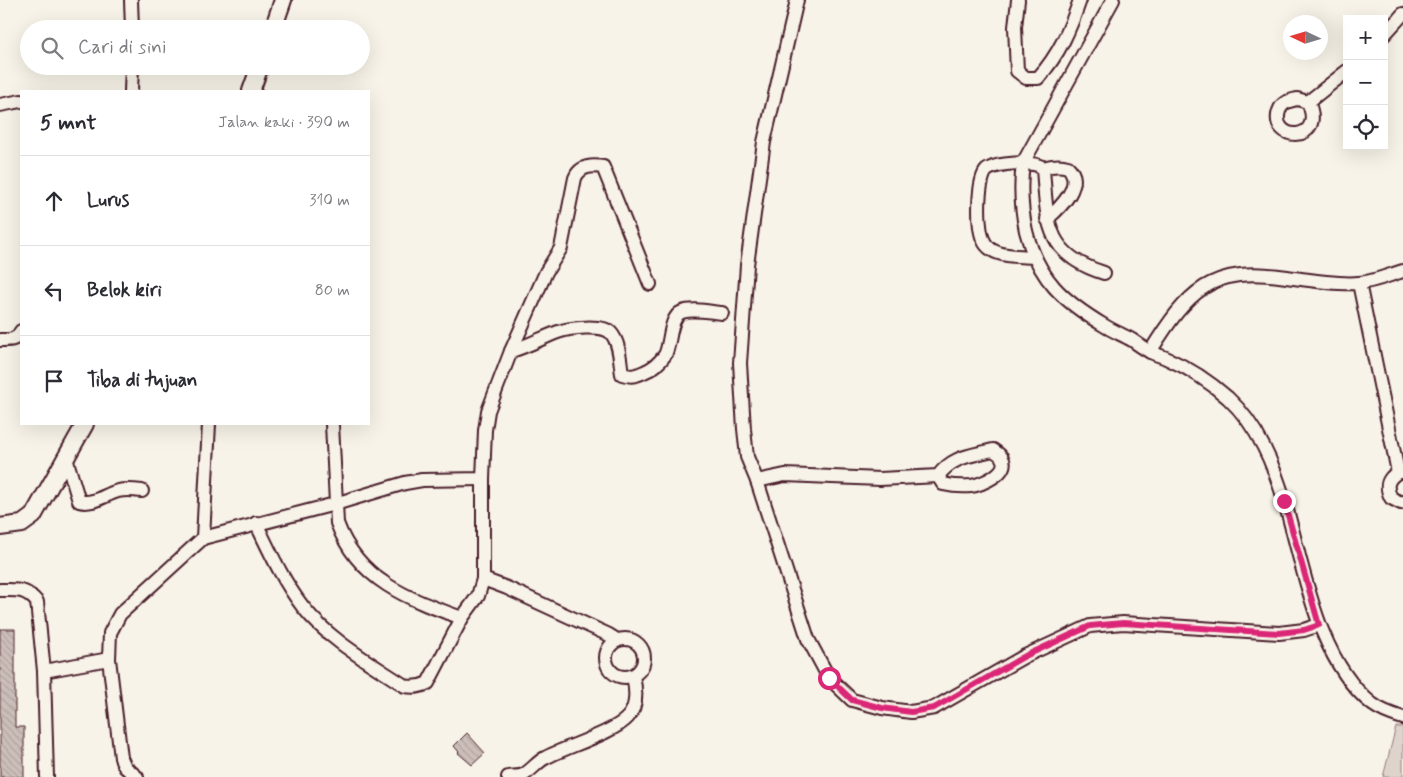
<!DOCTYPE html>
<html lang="id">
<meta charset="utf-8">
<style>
:root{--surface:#fff;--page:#f7f7f7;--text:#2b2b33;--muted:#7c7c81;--line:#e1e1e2}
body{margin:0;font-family:Mynerve,sans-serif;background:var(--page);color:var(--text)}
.controls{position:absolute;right:15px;top:15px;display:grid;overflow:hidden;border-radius:0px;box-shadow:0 5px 20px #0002}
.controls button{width:45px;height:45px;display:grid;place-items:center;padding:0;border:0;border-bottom:1px solid var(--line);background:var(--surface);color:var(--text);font:25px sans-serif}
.compass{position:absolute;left:1283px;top:15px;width:45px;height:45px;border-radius:50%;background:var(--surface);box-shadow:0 5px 20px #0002;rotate:274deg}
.stop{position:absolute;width:15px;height:15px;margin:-11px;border:4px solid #db2777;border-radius:50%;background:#fff}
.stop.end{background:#db2777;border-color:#fff;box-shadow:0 1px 5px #0008}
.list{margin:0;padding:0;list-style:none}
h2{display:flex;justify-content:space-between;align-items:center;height:65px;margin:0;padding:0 20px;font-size:21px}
h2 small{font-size:16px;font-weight:400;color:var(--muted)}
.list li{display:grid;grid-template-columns:32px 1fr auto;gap:15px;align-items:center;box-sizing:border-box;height:90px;padding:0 20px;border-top:1px solid var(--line)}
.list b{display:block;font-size:19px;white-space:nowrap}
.list em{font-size:16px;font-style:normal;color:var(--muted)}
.icon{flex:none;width:28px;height:28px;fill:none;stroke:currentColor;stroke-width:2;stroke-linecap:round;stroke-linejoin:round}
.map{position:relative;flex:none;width:1403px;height:777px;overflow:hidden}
.search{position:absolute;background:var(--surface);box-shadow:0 5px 20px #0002;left:20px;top:20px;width:350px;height:55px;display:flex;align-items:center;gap:12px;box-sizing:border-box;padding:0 18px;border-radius:28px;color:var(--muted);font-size:19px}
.panel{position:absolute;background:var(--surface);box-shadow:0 5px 20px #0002;left:20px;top:90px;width:350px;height:335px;border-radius:0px}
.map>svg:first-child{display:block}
.green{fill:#ded4cc;stroke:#947a7c}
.building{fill:url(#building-back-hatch);stroke:#4a1f2b}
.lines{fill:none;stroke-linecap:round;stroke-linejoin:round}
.minor-casing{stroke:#4a1f2b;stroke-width:16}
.major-casing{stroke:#4a1f2b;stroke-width:20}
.minor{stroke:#f7f3e8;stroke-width:12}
.major{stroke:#f7f3e8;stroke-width:16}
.route{stroke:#db2777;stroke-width:6}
</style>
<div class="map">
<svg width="1403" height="777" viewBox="0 0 1403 777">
<defs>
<pattern id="building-back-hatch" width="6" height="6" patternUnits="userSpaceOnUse" patternTransform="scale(1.25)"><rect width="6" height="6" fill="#ccbfb9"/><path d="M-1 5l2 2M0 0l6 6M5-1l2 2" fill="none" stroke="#b1a49f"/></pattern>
</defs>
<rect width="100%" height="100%" fill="#f7f3e8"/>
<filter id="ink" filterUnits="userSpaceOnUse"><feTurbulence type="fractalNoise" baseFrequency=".02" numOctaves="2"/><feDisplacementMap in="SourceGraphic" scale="10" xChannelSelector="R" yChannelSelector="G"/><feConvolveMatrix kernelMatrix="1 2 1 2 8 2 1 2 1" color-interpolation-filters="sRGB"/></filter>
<g filter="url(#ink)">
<polygon class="green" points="1396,727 1403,727 1403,777 1383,777"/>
<g class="building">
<polygon points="0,629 15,629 15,727 24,727 24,777 0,777"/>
<polygon points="467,733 485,753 472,765 458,753 459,752 454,746"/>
</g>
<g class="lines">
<defs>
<g id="minor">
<polyline points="131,0 132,29"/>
<polyline points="797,0 764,142 747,265 740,363 744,429 747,457 757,481 808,639 829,678 852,700 882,708 911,712 934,708 1025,656 1090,626 1123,623 1279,633 1304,630 1319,625"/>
<path d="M1018 0 1015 27 1017 71 1026 78H1038C1059 55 1070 29 1080 0"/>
<path d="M1113 0 1023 163C1020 186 1021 208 1026 231 1038 279 1063 301 1105 326 1113 331 1123 335 1132 340 1138 344 1144 349 1151 352 1156 355 1163 356 1168 359 1189 368 1211 383 1228 398 1258 426 1274 465 1285 503 1304 568 1317 660 1372 704 1380 710 1393 715 1403 718"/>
<polyline points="1384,35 1403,14"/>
<polyline points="131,91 132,66"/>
<path d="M1297 99 1308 102C1327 144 1269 142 1279 111 1282 102 1289 101 1297 99Z"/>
<polyline points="1308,102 1347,71"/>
<polyline points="0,105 21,101"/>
<path d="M1043 168C1052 165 1059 164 1068 167 1085 184 1060 208 1047 219"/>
<path d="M1033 257C1021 256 1003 257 992 250 989 248 985 244 984 241 977 230 977 179 987 170 996 163 1034 160 1043 168 1047 221 1045 255 1104 273"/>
<polyline points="1359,283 1398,472"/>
<path d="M0 340C10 340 16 341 21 331"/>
<path d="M511 351C528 346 542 338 558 332 569 328 603 324 611 333 620 343 620 362 622 374 631 377 635 376 644 372 652 369 660 362 665 355 671 344 669 317 682 312 693 308 710 312 722 313"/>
<path d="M1150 352C1188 291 1211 265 1287 277 1308 280 1338 285 1359 283 1373 282 1389 275 1403 271"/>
<path d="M332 424 337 523C358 581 409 599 462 618"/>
<path d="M66 458 79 501C93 505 104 495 118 491 126 489 134 490 142 491"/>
<path d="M1403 472H1398C1387 479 1385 486 1391 498L1401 503 1403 502"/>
<polyline points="483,479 483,579 507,588 609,635 617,640"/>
<path d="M757 481 785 475 880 479 938 476 943 484C952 486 961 487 971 486 981 485 1011 472 1002 458 1001 455 996 452 993 450 970 456 953 456 938 476"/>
<path d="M256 523C270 552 283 581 303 607 330 641 369 662 405 686 414 688 420 687 428 683L462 618 478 596 483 579"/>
<polyline points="203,538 209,424"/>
<path d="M0 590C17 590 25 588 37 602L44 671 47 777"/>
<circle cx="625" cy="658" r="19"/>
<polyline points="44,671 109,659"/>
<path d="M137 777 125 767 121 758 109 659 110 633 120 614 203 538 335 504 405 483 422 480 483 479 485 430 488 411 511 351 546 272 561 248 575 178C580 166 591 165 603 167L650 284"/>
<path d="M508 777C512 776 519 777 523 775 531 771 537 762 545 758 565 747 614 733 628 717 638 706 636 689 633 676"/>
</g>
<g id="major">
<polyline points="273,29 283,0"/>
<polyline points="251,91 260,66"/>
<polyline points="0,527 22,524 33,516 85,424"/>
</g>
</defs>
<use href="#minor" class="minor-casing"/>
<use href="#major" class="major-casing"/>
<use href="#minor" class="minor"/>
<use href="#major" class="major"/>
</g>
</g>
<g class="lines" filter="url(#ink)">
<polyline class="route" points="829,678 852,700 882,708 911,712 934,708 1025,656 1090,626 1123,623 1279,633 1304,630 1319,625 1284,501"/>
</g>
</svg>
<div class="controls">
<button>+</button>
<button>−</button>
<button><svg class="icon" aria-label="locate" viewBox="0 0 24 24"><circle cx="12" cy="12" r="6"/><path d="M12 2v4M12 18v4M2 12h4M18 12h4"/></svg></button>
</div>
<svg class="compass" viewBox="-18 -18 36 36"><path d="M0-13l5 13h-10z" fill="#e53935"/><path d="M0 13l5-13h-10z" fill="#7c7c81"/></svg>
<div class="stop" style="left:829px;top:678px"></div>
<div class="stop end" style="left:1284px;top:501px"></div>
<div class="search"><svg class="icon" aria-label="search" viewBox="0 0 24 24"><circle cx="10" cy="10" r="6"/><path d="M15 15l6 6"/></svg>Cari di sini</div>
<section class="panel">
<h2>5 mnt<small>Jalan kaki · 390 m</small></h2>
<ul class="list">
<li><svg class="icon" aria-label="ahead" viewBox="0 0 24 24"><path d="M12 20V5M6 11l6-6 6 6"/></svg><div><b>Lurus</b></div><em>310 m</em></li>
<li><svg class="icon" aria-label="left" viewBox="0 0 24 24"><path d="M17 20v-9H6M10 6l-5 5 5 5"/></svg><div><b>Belok kiri</b></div><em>80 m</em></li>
<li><svg class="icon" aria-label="arrive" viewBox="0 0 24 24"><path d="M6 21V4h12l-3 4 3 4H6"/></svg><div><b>Tiba di tujuan</b></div></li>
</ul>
</section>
</div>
